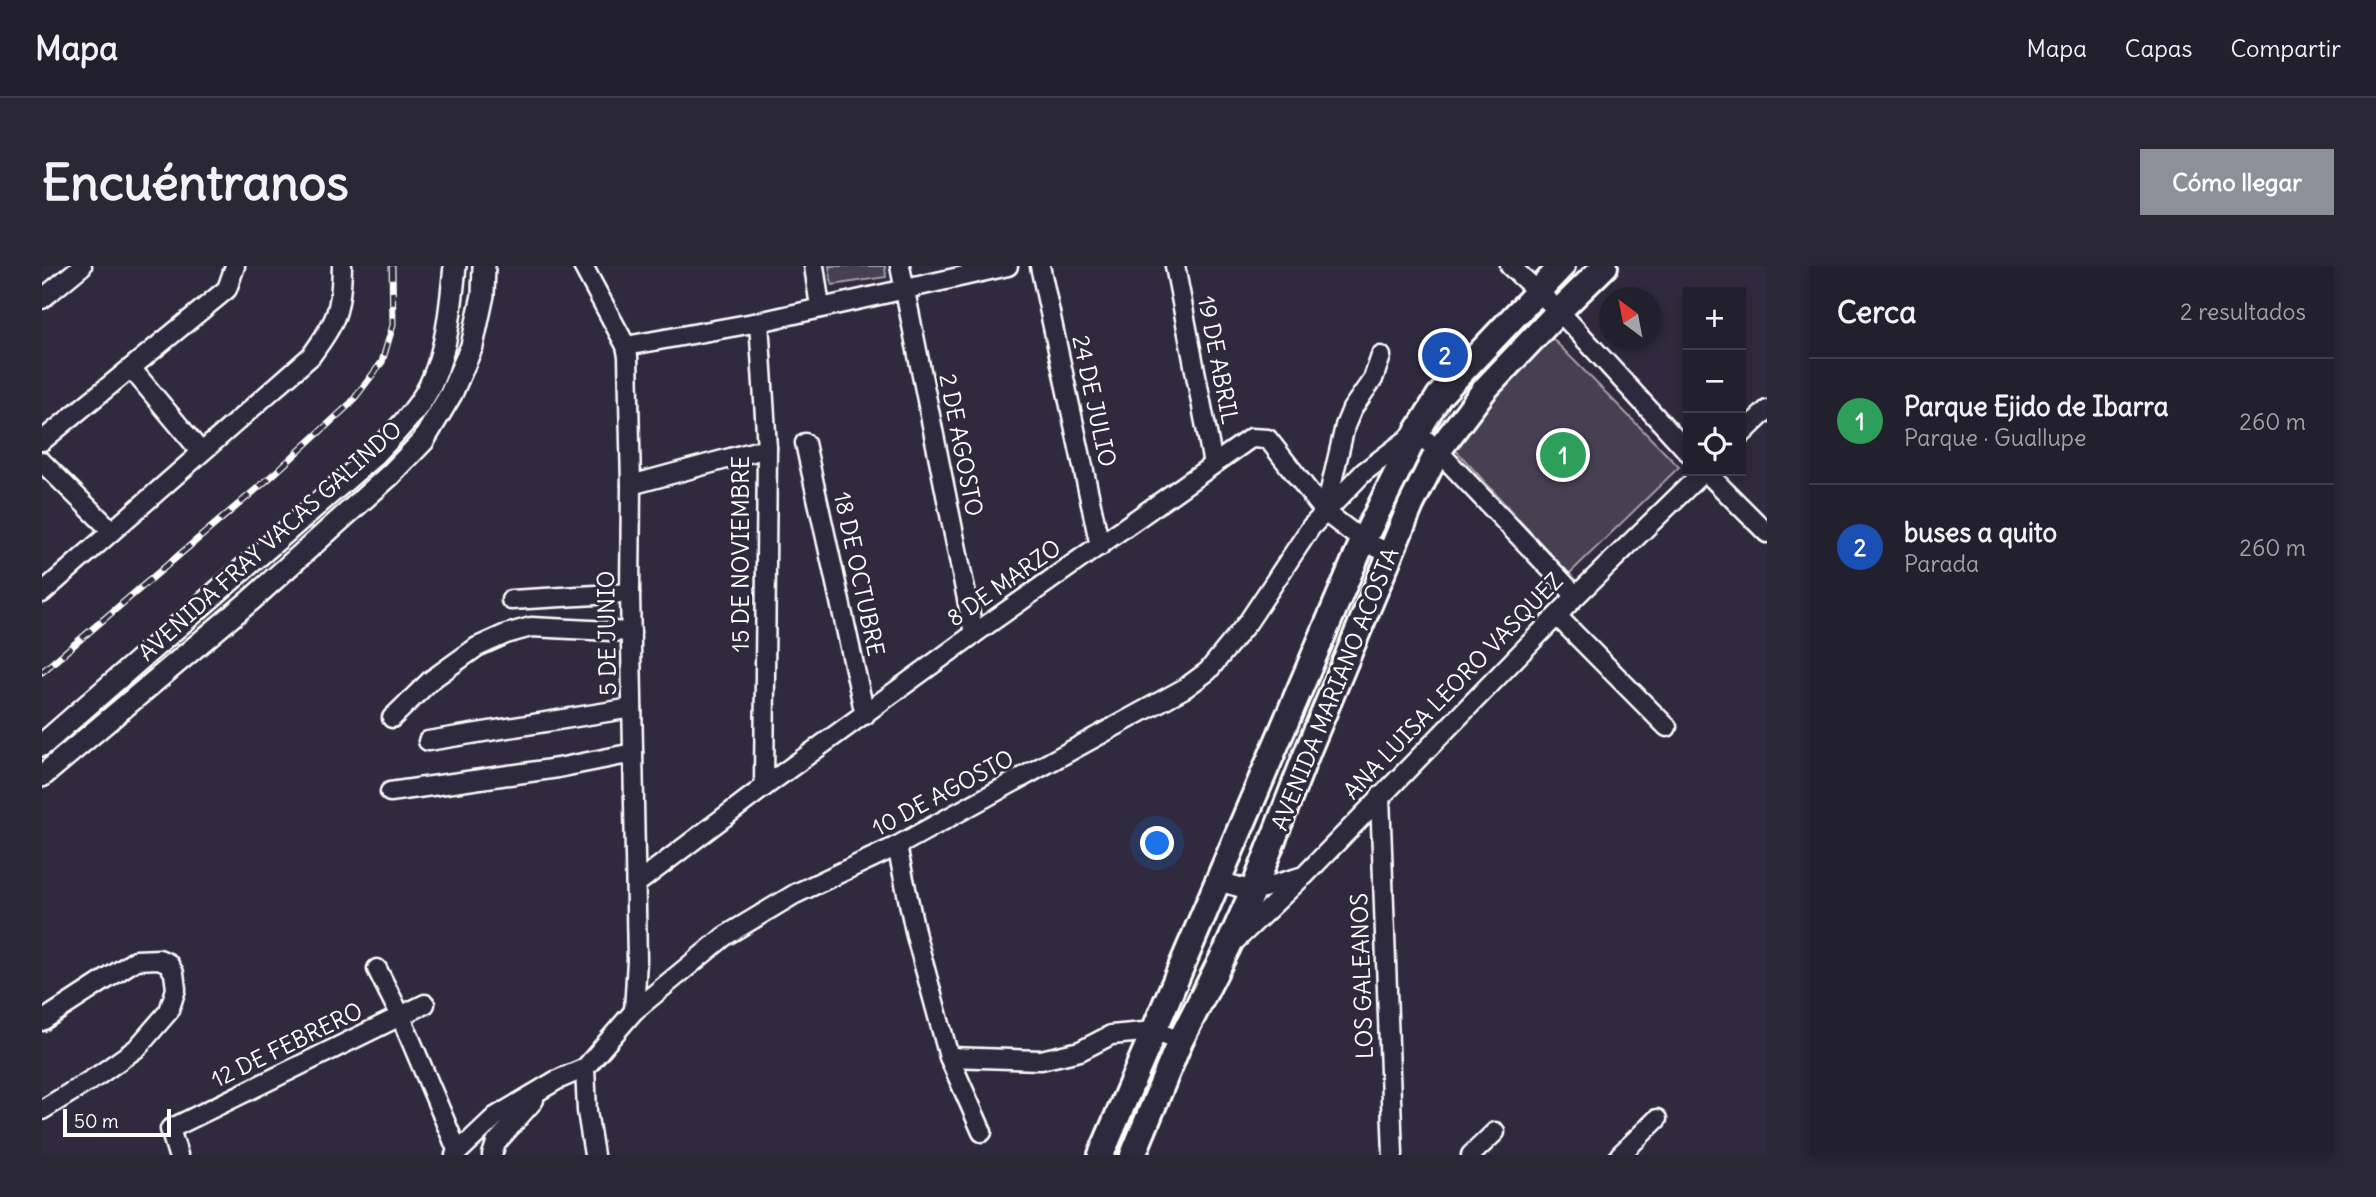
<!DOCTYPE html>
<html lang="es">
<meta charset="utf-8">
<style>
:root{--surface:#23202e;--page:#2b2836;--text:#f1f3f6;--muted:#a3a3aa;--line:#403e4a;--accent:#8c9099}
body{margin:0;font-family:Delius,sans-serif;background:var(--page);color:var(--text)}
.controls{position:absolute;right:21px;top:21px;display:grid;overflow:hidden;border-radius:0px;box-shadow:0 4px 10px #0003}
.controls button{width:63px;height:63px;display:grid;place-items:center;padding:0;border:0;border-bottom:2px solid var(--line);background:var(--surface);color:var(--text);font:35px sans-serif}
.compass{position:absolute;left:1557px;top:21px;width:63px;height:63px;border-radius:50%;background:var(--surface);box-shadow:0 4px 10px #0003;rotate:328deg}
.scale{position:absolute;left:21px;bottom:18px;width:108px;box-sizing:border-box;padding-left:7px;border:4px solid #fff;border-top:0;font-size:19px;line-height:24px;white-space:nowrap;color:#fff;-webkit-text-stroke:5px #2f2a3d;paint-order:stroke}
.you{position:absolute;left:1116px;top:578px;width:24px;height:24px;margin:-18px;border:5px solid #fff;border-radius:50%;background:#1a73e8;box-shadow:0 0 0 10px #1a73e833}
.badge{display:grid;place-items:center;width:46px;height:46px;border-radius:50%;background:var(--accent);color:#fff;font-size:23px;font-weight:700}
.pin{position:absolute;translate:-50% -50%;border:4px solid #fff;box-shadow:0 2px 7px #0006}
.list{margin:0;padding:0;list-style:none}
h2{display:flex;justify-content:space-between;align-items:center;height:91px;margin:0;padding:0 28px;font-size:30px}
h2 small{font-size:23px;font-weight:400;color:var(--muted)}
.list li{display:grid;grid-template-columns:46px 1fr auto;gap:21px;align-items:center;box-sizing:border-box;height:126px;padding:0 28px;border-top:2px solid var(--line)}
.list b{display:block;font-size:26px;white-space:nowrap}
.list p{margin:0;font-size:23px;white-space:nowrap;color:var(--muted)}
.list em{font-size:23px;font-style:normal;color:var(--muted)}
.icon{flex:none;width:38px;height:38px;fill:none;stroke:currentColor;stroke-width:2;stroke-linecap:round;stroke-linejoin:round}
.map{position:relative;flex:none;width:1725px;height:889px;overflow:hidden;border-radius:0px}
header{display:flex;align-items:center;gap:42px;box-sizing:border-box;height:98px;padding:0 35px;background:var(--surface);border-bottom:2px solid var(--line)}
header strong{font-size:33px}
nav{display:flex;gap:38px;margin-inline-start:auto;font-size:24px}
.intro{display:flex;align-items:center;justify-content:space-between;box-sizing:border-box;height:168px;padding:0 42px}
h1{margin:0;font-size:49px}
.button{padding:18px 32px;border-radius:0px;background:var(--accent);color:#fff;font-size:24px;font-weight:700}
main{display:flex;gap:42px;padding:0 42px}
aside{flex:1;background:var(--surface);border-radius:0px;box-shadow:0 4px 10px #0003}
.map>svg:first-child{display:block}
.green{fill:#464152;stroke:#a2a0a8;stroke-width:2}
.lines{fill:none;stroke-linecap:round;stroke-linejoin:round}
.minor-casing{stroke:#fff;stroke-width:23}
.major-casing{stroke:#fff;stroke-width:26}
.highway-casing{stroke:#fff;stroke-width:30}
.minor{stroke:#2f2a3d;stroke-width:18}
.major{stroke:#2f2a3d;stroke-width:21}
.highway{stroke:#2f2a3d;stroke-width:24}
.rail-casing{stroke:#fff;stroke-width:7}
.rail{stroke:#2f2a3d;stroke-width:4.5;stroke-dasharray:13;stroke-linecap:butt}
.labels{text-anchor:middle;stroke-width:6;stroke-linejoin:round;paint-order:stroke}
.street-label{font-size:23px;fill:#fff;stroke:#2f2a3d}
</style>
<header>
<strong>Mapa</strong>
<nav><a>Mapa</a><a>Capas</a><a>Compartir</a></nav>
</header>
<div class="intro"><h1>Encuéntranos</h1><a class="button">Cómo llegar</a></div>
<main>
<div class="map">
<svg width="1725" height="889" viewBox="0 0 1725 889">
<rect width="100%" height="100%" fill="#2f2a3d"/>
<filter id="ink" filterUnits="userSpaceOnUse"><feTurbulence type="fractalNoise" baseFrequency=".0143" numOctaves="2"/><feDisplacementMap in="SourceGraphic" scale="14" xChannelSelector="R" yChannelSelector="G"/><feConvolveMatrix kernelMatrix="1 2 1 2 8 2 1 2 1" color-interpolation-filters="sRGB"/></filter>
<g filter="url(#ink)">
<g class="green">
<polygon points="787,0 843,0 844,11 790,19"/>
<polygon points="1506,68 1637,201 1527,308 1409,179"/>
</g>
<g class="lines">
<defs>
<g id="minor">
<polyline points="541,0 584,80 586,90 589,219 588,327 595,694 592,745"/>
<polyline points="772,0 778,41"/>
<polyline points="858,0 932,368"/>
<polyline points="998,0 1058,280"/>
<polyline points="1133,0 1171,198"/>
<polyline points="1468,0 1517,45 1646,186"/>
<polyline points="0,33 40,0"/>
<polyline points="717,56 725,182 722,521"/>
<polyline points="584,80 717,56 966,0"/>
<polyline points="89,102 159,186"/>
<polyline points="1699,169 1725,144"/>
<polyline points="0,175 185,23 193,0"/>
<polyline points="763,177 823,449"/>
<polyline points="0,196 70,265"/>
<polyline points="1663,205 1725,267"/>
<polyline points="589,219 725,182"/>
<polyline points="1283,246 1303,160 1310,143 1331,113 1339,90"/>
<path d="M0 327 269 90C295 54 299 45 300 0"/>
<polyline points="469,334 588,327"/>
<polyline points="1515,350 1625,461"/>
<polyline points="350,452 389,414 435,381 464,368 489,361 589,366"/>
<polyline points="386,475 590,442"/>
<polyline points="348,526 516,502 591,487"/>
<polyline points="1338,530 1351,889"/>
<polyline points="855,580 874,670 907,791 940,866"/>
<polyline points="1176,615 1211,625 1262,610 1534,330 1662,205"/>
<polyline points="594,618 722,521 932,368 1209,172 1226,173 1283,246 1321,275 1349,288"/>
<polyline points="1192,676 1258,613"/>
<polyline points="335,703 359,751 416,886"/>
<polyline points="0,755 94,694 117,693 126,697 132,707 134,723 127,745 95,782 57,809 0,844"/>
<polyline points="907,791 999,794 1038,785 1069,769 1112,765 1138,775"/>
<polyline points="543,802 545,845 552,889"/>
<polyline points="136,889 128,863 383,738"/>
<polyline points="413,889 453,851 515,814 543,802 592,745 683,670 753,628 855,580 1143,422 1166,405 1206,356 1269,261 1322,206 1375,166 1396,185 1534,330"/>
<polyline points="450,889 454,877 492,834"/>
<polyline points="1429,889 1453,866"/>
<polyline points="1578,889 1615,853"/>
</g>
<g id="major">
<path d="M0 479 334 187C354 165 379 142 391 113 406 78 409 38 413 0"/>
<polyline points="0,510 209,334 349,208 381,175 409,128 430,80 441,29 442,0"/>
</g>
<g id="highway">
<polyline points="1059,889 1321,275 1375,166 1397,130 1520,0"/>
<polyline points="1091,889 1138,775 1185,683 1211,625 1267,482 1369,239 1396,185 1443,123 1517,45 1563,0"/>
</g>
</defs>
<use href="#minor" class="minor-casing"/>
<use href="#major" class="major-casing"/>
<use href="#highway" class="highway-casing"/>
<use href="#minor" class="minor"/>
<use href="#major" class="major"/>
<use href="#highway" class="highway"/>
<defs>
<polyline id="rail" points="0,406 232,208 309,137 340,96 351,59 350,0"/>
</defs>
<use href="#rail" class="rail-casing"/>
<use href="#rail" class="rail"/>
</g>
</g>
<g class="labels">
<g class="street-label">
<text transform="translate(1176 94) rotate(79)" y="8">19 DE ABRIL</text>
<text transform="translate(1052 135) rotate(78)" y="8">24 DE JULIO</text>
<text transform="translate(919 179) rotate(79)" y="8">2 DE AGOSTO</text>
<text transform="translate(228 275) rotate(-42)" y="8">AVENIDA FRAY VACAS GALINDO</text>
<text transform="translate(699 288) rotate(-90)" y="8">15 DE NOVIEMBRE</text>
<text transform="translate(817 308) rotate(78)" y="8">18 DE OCTUBRE</text>
<text transform="translate(962 317) rotate(-35)" y="8">8 DE MARZO</text>
<text transform="translate(565 367) rotate(-91)" y="8">5 DE JUNIO</text>
<text transform="translate(1411 420) rotate(-46)" y="8">ANA LUISA LEORO VASQUEZ</text>
<text transform="translate(1293 423) rotate(-68)" y="8">AVENIDA MARIANO ACOSTA</text>
<text transform="translate(901 527) rotate(-28)" y="8">10 DE AGOSTO</text>
<text transform="translate(1320 710) rotate(-92)" y="8">LOS GALEANOS</text>
<text transform="translate(245 779) rotate(-26)" y="8">12 DE FEBRERO</text>
</g>
</g>
</svg>
<div class="controls">
<button>+</button>
<button>−</button>
<button><svg class="icon" aria-label="locate" viewBox="0 0 24 24"><circle cx="12" cy="12" r="6"/><path d="M12 2v4M12 18v4M2 12h4M18 12h4"/></svg></button>
</div>
<svg class="compass" viewBox="-18 -18 36 36"><path d="M0-13l5 13h-10z" fill="#e53935"/><path d="M0 13l5-13h-10z" fill="#a3a3aa"/></svg>
<div class="scale">50 m</div>
<div class="you"></div>
<div class="pin badge" style="left:1521px;top:189px;background:#2e9e5b">1</div>
<div class="pin badge" style="left:1403px;top:89px;background:#1a4fb4">2</div>
</div>
<aside>
<h2>Cerca<small>2 resultados</small></h2>
<ul class="list">
<li><span class="badge" style="background:#2e9e5b">1</span><div><b>Parque Ejido de Ibarra</b><p>Parque · Guallupe</p></div><em>260 m</em></li>
<li><span class="badge" style="background:#1a4fb4">2</span><div><b>buses a quito</b><p>Parada</p></div><em>260 m</em></li>
</ul>
</aside>
</main>
